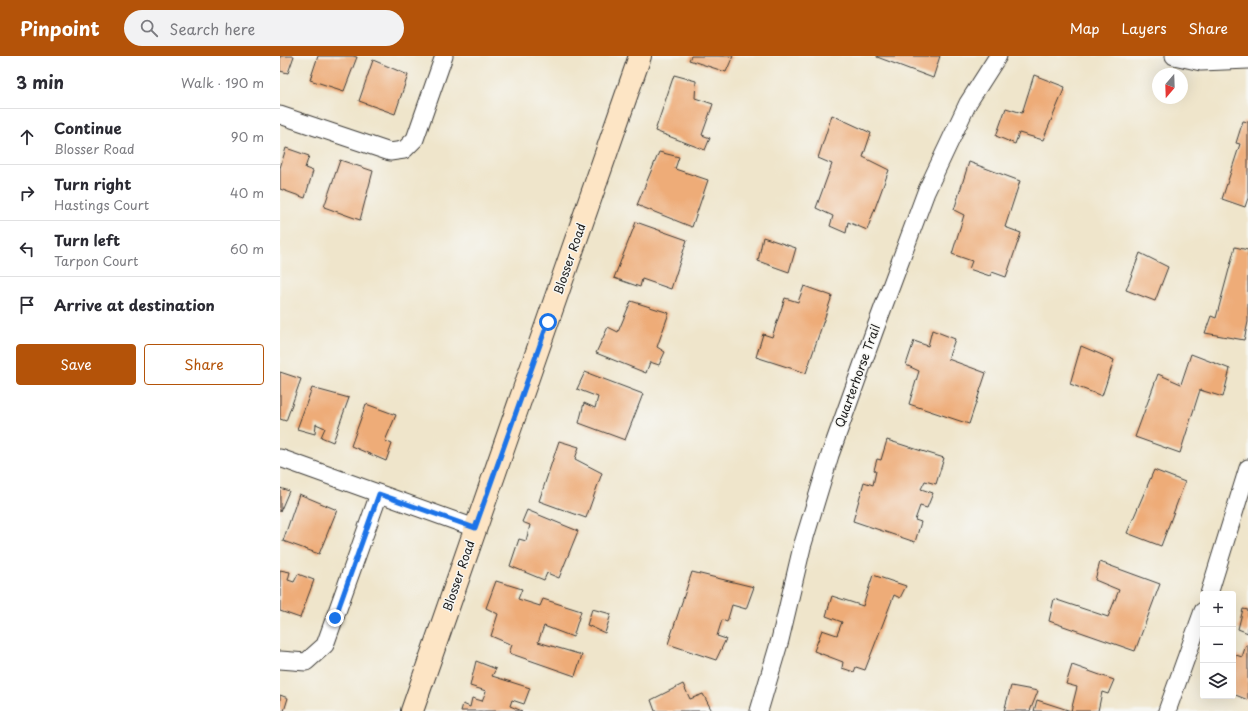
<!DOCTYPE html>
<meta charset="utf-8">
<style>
:root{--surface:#fff;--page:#f2f2f3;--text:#2b2b33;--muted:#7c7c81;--line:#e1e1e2;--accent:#b45309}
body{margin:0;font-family:"Playpen Sans",sans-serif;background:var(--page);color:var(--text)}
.controls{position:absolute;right:12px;bottom:12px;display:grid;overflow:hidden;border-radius:4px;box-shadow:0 4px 16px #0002}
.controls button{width:36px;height:36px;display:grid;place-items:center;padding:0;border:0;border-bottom:1px solid var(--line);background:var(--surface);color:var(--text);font:20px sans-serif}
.compass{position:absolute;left:872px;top:12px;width:36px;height:36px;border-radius:50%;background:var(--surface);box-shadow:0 4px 16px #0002;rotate:199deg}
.stop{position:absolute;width:12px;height:12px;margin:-9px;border:3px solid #1a73e8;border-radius:50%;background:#fff}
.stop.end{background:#1a73e8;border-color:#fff;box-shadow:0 1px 4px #0008}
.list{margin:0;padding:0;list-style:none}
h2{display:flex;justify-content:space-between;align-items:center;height:52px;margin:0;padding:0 16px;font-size:17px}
h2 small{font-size:13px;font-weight:400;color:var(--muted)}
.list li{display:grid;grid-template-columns:26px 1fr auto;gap:12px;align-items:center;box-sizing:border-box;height:56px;padding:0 16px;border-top:1px solid var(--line)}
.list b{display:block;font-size:15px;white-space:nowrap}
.list p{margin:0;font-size:13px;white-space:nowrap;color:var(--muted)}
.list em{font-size:13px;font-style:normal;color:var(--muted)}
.actions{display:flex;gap:8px;padding:12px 16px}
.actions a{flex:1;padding:9px 0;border:1px solid var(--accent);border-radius:4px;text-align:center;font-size:14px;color:var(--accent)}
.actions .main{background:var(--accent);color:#fff}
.icon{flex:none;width:22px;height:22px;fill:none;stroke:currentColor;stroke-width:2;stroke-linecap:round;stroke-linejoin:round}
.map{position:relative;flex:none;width:968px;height:655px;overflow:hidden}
header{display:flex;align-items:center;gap:24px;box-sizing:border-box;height:56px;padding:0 20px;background:var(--accent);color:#fff}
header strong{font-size:19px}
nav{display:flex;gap:22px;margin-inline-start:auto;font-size:14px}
.search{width:280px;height:36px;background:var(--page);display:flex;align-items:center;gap:10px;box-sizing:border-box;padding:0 14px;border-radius:22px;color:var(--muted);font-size:15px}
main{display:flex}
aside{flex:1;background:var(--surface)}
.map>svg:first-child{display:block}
.building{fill:#eeac78}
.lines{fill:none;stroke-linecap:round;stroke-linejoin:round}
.street-casing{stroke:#3c3a36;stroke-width:19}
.secondary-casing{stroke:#3c3a36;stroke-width:24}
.street{stroke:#fff;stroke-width:17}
.secondary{stroke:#fde5c5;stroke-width:22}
.route{stroke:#1a73e8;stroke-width:5}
.labels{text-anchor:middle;stroke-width:3;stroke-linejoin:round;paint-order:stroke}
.street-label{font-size:12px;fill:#1c1c1c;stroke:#f6f6f2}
</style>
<header>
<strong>Pinpoint</strong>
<div class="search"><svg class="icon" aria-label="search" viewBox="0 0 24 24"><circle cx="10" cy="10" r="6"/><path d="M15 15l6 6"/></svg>Search here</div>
<nav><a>Map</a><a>Layers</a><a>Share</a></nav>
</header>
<main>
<aside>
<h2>3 min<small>Walk · 190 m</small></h2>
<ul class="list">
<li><svg class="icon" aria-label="ahead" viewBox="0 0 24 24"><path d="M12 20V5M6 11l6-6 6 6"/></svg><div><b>Continue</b><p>Blosser Road</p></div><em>90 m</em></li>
<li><svg class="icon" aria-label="right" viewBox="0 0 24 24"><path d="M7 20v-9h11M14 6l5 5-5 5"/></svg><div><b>Turn right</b><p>Hastings Court</p></div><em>40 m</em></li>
<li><svg class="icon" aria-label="left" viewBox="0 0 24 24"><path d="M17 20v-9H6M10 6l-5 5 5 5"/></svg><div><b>Turn left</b><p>Tarpon Court</p></div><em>60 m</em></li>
<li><svg class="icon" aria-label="arrive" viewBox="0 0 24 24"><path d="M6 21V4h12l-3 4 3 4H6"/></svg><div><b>Arrive at destination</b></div></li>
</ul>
<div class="actions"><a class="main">Save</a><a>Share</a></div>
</aside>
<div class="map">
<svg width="968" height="655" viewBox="0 0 968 655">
<rect width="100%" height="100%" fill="#f6f6f2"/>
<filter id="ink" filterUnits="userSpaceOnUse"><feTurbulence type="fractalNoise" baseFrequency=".025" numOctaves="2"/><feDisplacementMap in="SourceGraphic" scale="8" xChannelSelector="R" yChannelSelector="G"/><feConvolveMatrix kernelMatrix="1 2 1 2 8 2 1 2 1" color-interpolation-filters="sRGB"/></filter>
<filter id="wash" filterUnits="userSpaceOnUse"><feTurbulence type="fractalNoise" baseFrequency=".012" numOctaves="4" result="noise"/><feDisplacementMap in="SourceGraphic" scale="16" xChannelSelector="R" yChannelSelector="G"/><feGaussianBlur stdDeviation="0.9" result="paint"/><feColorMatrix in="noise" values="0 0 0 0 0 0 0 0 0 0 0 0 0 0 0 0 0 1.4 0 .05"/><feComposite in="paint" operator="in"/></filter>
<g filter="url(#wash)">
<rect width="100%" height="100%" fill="#efe5cb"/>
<g id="blocks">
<g class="building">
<polygon points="0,0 14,0 8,17 0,15"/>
<polygon points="38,0 73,0 77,1 64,35 30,24"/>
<polygon points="411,0 453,0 446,16 409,4"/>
<polygon points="597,0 660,0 653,22 597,1"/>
<polygon points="93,4 128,19 115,58 79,45"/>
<polygon points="394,19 416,25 415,42 433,48 422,79 430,82 425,94 375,75"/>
<polygon points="754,19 785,31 763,84 739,77 735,88 716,80 726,52 742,57"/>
<polygon points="552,59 591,77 583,101 609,114 587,174 568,166 566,177 550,170 553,160 536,152 552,108 538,102"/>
<polygon points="963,65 968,66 968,142 965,151 942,143 960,88 956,87"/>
<polygon points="6,92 29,100 25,112 33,115 25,142 0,133 0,112"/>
<polygon points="379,96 399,101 395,113 428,124 412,171 357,149"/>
<polygon points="60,104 93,115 80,164 44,151"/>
<polygon points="689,106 740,125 725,171 741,177 726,221 712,216 710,220 689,213 692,205 672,198 684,159 674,154"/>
<polygon points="356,166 407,184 391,233 362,223 360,231 334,222"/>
<polygon points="483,181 516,192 509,216 478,205"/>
<polygon points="955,191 968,194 968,266 964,284 925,277 931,260 936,262"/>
<polygon points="860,197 888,211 875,245 846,234"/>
<polygon points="524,230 552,240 526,317 476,301 483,278 492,281 505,242 518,246"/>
<polygon points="351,245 389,257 377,291 385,296 379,309 370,306 366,317 316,297 328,271 338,276"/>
<polygon points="652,274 675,283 668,303 706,317 689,368 629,348 639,315 626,309 634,285 648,290"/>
<polygon points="801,290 834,304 822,340 790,328"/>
<polygon points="911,298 950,313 943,341 920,334 900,397 855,381 878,318 901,328"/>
<polygon points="0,316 21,323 6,365 0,363"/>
<polygon points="305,316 363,338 345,384 299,367 304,347 315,352 318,341 297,333"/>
<polygon points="32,332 69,342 53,386 41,381 45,372 36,368 35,378 17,373"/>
<polygon points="86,348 116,359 105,385 112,388 106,405 71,390"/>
<polygon points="607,384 664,402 656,428 645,425 641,433 653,437 647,452 640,450 635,464 641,466 635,486 573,465 584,426 593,429 596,415 594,414 597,403 601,404"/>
<polygon points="279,385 299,391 295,403 322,417 306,462 259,445"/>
<polygon points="874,414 905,426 881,490 847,477"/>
<polygon points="0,432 9,435 0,456"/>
<polygon points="19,438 57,454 39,498 3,485"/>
<polygon points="247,454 298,475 279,522 267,517 264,524 230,510 239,483 246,485 250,469 242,466"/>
<polygon points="820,506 880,528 855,595 769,565 774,543 828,561 839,534 815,524"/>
<polygon points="0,514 10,516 8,524 14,526 18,518 34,524 20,562 0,555"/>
<polygon points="412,516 474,531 466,553 452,549 447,566 442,564 437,580 446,583 436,604 388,588"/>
<polygon points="593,519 626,530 620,542 614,539 585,614 576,611 574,616 562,612 563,606 534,595 542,574 557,579 562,566 546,560 552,540 583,550"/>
<polygon points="216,525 242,533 238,543 260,550 263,543 301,555 293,581 264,570 258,586 302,599 295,620 229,597 232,589 211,580 218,558 206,552"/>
<polygon points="312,553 331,558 325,577 307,569"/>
<polygon points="963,553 968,554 968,577 958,573"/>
<polygon points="966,589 968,589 968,644 953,638 953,608 956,599 962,601"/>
<polygon points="196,605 216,613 212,620 250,632 244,648 232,644 230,650 242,655 181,655 183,648 190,651 192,642 202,645 206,635 190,630"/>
<polygon points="792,609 834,624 828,638 822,636 818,655 791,655 797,631 786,628"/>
<polygon points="403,628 410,643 423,638 432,655 375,655 371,644"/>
<polygon points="731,630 758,635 750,655 724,655"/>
<polygon points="0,639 8,642 4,655 0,655"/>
<polygon points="757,644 791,655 754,655"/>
</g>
</g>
</g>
<g filter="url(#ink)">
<use href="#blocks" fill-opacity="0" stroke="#3c3a36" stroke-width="1"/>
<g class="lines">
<defs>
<g id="street">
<polyline points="894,0 921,6 968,4"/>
<polyline points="0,59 110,96 124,94 135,83 164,0"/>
<polyline points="0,402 195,472"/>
<polyline points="929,538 968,412"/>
<polyline points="0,604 26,606 45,589 99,438"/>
<polyline points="479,655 500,584 522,491 550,399 594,276 646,136 688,47 718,0"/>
<polyline points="887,655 923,555"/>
</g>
<polyline id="secondary" points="132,655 360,0"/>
</defs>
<use href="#street" class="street-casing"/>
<use href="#secondary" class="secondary-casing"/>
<use href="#street" class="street"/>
<use href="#secondary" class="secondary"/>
</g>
</g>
<g class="lines" filter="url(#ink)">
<polyline class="route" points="55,562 99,438 195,472 268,266"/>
</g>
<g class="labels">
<g class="street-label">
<text transform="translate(290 203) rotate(-71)" y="4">Blosser Road</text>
<text transform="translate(578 320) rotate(-70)" y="4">Quarterhorse Trail</text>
<text transform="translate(179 520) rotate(-71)" y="4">Blosser Road</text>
</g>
</g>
</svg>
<div class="controls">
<button>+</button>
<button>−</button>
<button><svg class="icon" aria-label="layers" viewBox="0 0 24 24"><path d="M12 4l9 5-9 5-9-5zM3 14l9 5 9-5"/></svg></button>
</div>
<svg class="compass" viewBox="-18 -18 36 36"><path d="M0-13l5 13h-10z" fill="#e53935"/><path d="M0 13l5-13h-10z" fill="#7c7c81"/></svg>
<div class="stop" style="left:268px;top:266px"></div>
<div class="stop end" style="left:55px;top:562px"></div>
</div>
</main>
